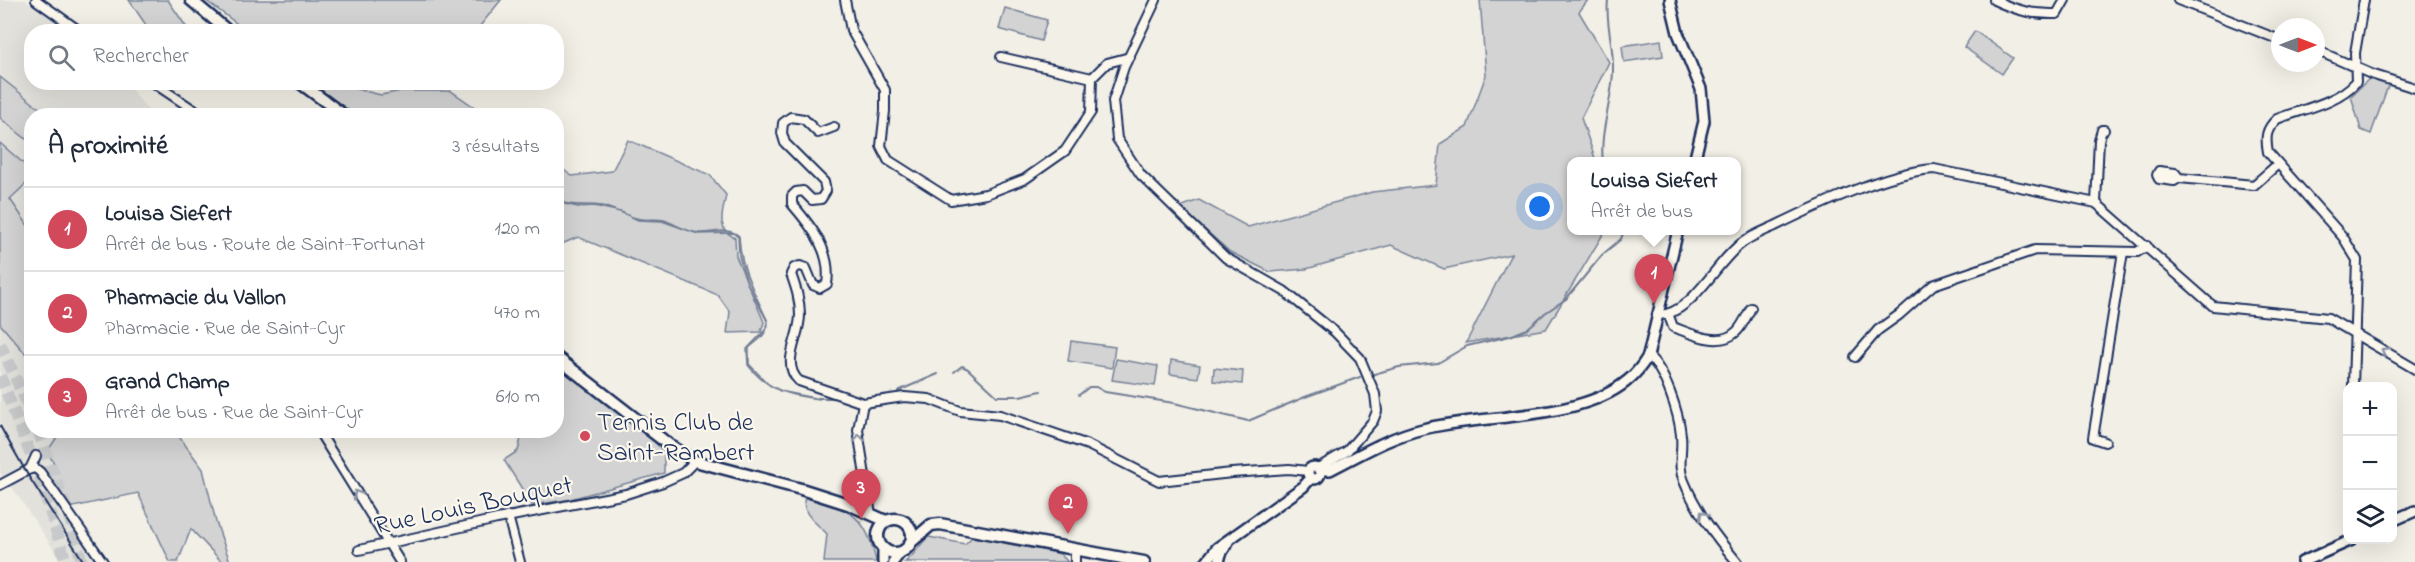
<!DOCTYPE html>
<html lang="fr">
<meta charset="utf-8">
<style>
:root{--surface:#fff;--page:#f2f2f3;--text:#1f2937;--muted:#747a83;--line:#e0e1e3;--accent:#d1495b}
body{margin:0;font-family:"Indie Flower",sans-serif;background:var(--page);color:var(--text)}
.controls{position:absolute;right:18px;bottom:18px;display:grid;overflow:hidden;border-radius:12px;box-shadow:0 6px 24px #0002}
.controls button{width:54px;height:54px;display:grid;place-items:center;padding:0;border:0;border-bottom:2px solid var(--line);background:var(--surface);color:var(--text);font:30px sans-serif}
.compass{position:absolute;left:2271px;top:18px;width:54px;height:54px;border-radius:50%;background:var(--surface);box-shadow:0 6px 24px #0002;rotate:90deg}
.you{position:absolute;left:1540px;top:207px;width:21px;height:21px;margin:-15px;border:4px solid #fff;border-radius:50%;background:#1a73e8;box-shadow:0 0 0 9px #1a73e833}
.badge{display:grid;place-items:center;width:39px;height:39px;border-radius:50%;background:var(--accent);color:#fff;font-size:20px;font-weight:700}
.pin{position:absolute;translate:-50% -50px;filter:drop-shadow(0 2px 3px #0008)}
.pin::after{content:'';position:absolute;top:32px;width:21px;height:18px;background:inherit;clip-path:polygon(0 0,100% 0,50% 100%)}
.popup{position:absolute;left:1567px;top:157px;width:174px;height:78px;box-sizing:border-box;display:grid;place-content:center;border-radius:12px;background:var(--surface);filter:drop-shadow(0 2px 4px #0005);font-size:20px;white-space:nowrap;color:var(--muted)}
.popup b{font-size:22px;color:var(--text)}
.popup::after{content:'';position:absolute;left:50%;top:100%;margin-left:-12px;border:12px solid transparent;border-top-color:var(--surface)}
.list{margin:0;padding:0;list-style:none}
h2{display:flex;justify-content:space-between;align-items:center;height:78px;margin:0;padding:0 24px;font-size:26px}
h2 small{font-size:20px;font-weight:400;color:var(--muted)}
.list li{display:grid;grid-template-columns:39px 1fr auto;gap:18px;align-items:center;box-sizing:border-box;height:84px;padding:0 24px;border-top:2px solid var(--line)}
.list b{display:block;font-size:22px;white-space:nowrap}
.list p{margin:0;font-size:20px;white-space:nowrap;color:var(--muted)}
.list em{font-size:20px;font-style:normal;color:var(--muted)}
.icon{flex:none;width:33px;height:33px;fill:none;stroke:currentColor;stroke-width:2;stroke-linecap:round;stroke-linejoin:round}
.map{position:relative;flex:none;width:2415px;height:562px;overflow:hidden}
.search{position:absolute;background:var(--surface);box-shadow:0 6px 24px #0002;left:24px;top:24px;width:540px;height:66px;display:flex;align-items:center;gap:15px;box-sizing:border-box;padding:0 21px;border-radius:24px;color:var(--muted);font-size:22px}
.panel{position:absolute;background:var(--surface);box-shadow:0 6px 24px #0002;left:24px;top:108px;width:540px;height:330px;border-radius:24px}
.map>svg:first-child{display:block}
.built{fill:#e2e1dc}
.green{fill:#d2d3d2;stroke:#768198;stroke-width:1.5}
.water{fill:#a9adb7;stroke:#707b93;stroke-width:1.5}
.lines{fill:none;stroke-linecap:round;stroke-linejoin:round}
.stream{stroke:#707b93;stroke-width:2}
.trunk-tunnel{stroke:#c7c9cb;stroke-width:12;stroke-dasharray:12 6;stroke-linecap:butt}
.minor-casing{stroke:#1b2f5e;stroke-width:12}
.tertiary-casing{stroke:#1b2f5e;stroke-width:14}
.secondary-casing{stroke:#1b2f5e;stroke-width:15}
.minor{stroke:#fbf7ec;stroke-width:8}
.tertiary{stroke:#fbf7ec;stroke-width:9}
.secondary{stroke:#fbf7ec;stroke-width:10}
.rail{stroke:#1b2f5e;stroke-width:2}
.oneway{stroke:#8b93a5}
.poi-dot{fill:#d1495b;stroke:#fbf7ec;stroke-width:2}
.labels{text-anchor:middle;stroke-width:4.5;stroke-linejoin:round;paint-order:stroke}
.poi-label{font-size:26px;fill:#1b2f5e;stroke:#fbf7ec;text-anchor:start}
.street-label{font-size:26px;fill:#1b2f5e;stroke:#fbf7ec}
</style>
<div class="map">
<svg width="2415" height="562" viewBox="0 0 2415 562">
<rect width="100%" height="100%" fill="#f2efe6"/>
<filter id="ink" filterUnits="userSpaceOnUse"><feTurbulence type="fractalNoise" baseFrequency=".0167" numOctaves="2"/><feDisplacementMap in="SourceGraphic" scale="12" xChannelSelector="R" yChannelSelector="G"/><feConvolveMatrix kernelMatrix="1 2 1 2 8 2 1 2 1" color-interpolation-filters="sRGB"/></filter>
<g filter="url(#ink)">
<polygon class="built" points="0,0 25,0 69,31 32,32 32,82 126,83 152,115 32,116 32,430 165,431 49,476 33,452 27,457 25,465 30,474 37,475 97,562 62,562 14,490 11,485 18,479 15,473 2,476 0,471"/>
<g class="green">
<polygon points="129,0 168,0 189,31 150,31"/>
<polygon points="205,0 501,0 476,31 247,31"/>
<polygon points="1480,0 1588,0 1579,12 1609,62 1581,118 1596,161 1572,162 1572,230 1605,231 1546,329 1466,343 1511,254 1444,269 1391,245 1306,269 1270,272 1230,252 1180,207 1199,200 1248,227 1372,192 1436,185 1440,144 1467,127 1486,75"/>
<polygon points="1005,8 1047,20 1041,41 999,29"/>
<polygon points="1975,31 2013,58 2002,74 1964,47"/>
<polygon points="1661,40 1663,56 1624,62 1622,46"/>
<polygon points="0,77 48,115 32,116 31,143 0,118"/>
<polygon points="2370,78 2389,83 2371,134 2361,130 2351,96"/>
<polygon points="307,83 331,83 381,95 401,91 451,91 486,115 353,115"/>
<path d="M628 140 710 175 726 195C723 213 715 228 735 238L736 256 764 322 761 332 727 333 730 312 718 295 578 237 557 246V165L572 176 612 171Z"/>
<polygon points="0,143 31,170 31,179 10,199 31,230 31,360 0,324"/>
<polygon points="1071,341 1115,347 1112,368 1068,361"/>
<polygon points="1116,359 1158,366 1155,386 1112,380"/>
<polygon points="1171,360 1200,365 1198,378 1170,374"/>
<polygon points="557,363 652,439 664,452 664,473 567,500 532,505 504,460 518,451 522,434 520,431 556,430"/>
<polygon points="1214,368 1243,371 1242,384 1213,381"/>
<polygon points="61,431 175,431 203,469 216,522 230,562 222,562 191,529 178,562 170,562 138,493 69,508 46,472 56,466 47,452"/>
<path d="M805 496C847 510 867 512 876 562H824L827 534C816 522 800 514 805 496Z"/>
<path d="M929 537 965 544 972 537 1052 552 1060 554 1068 562H905C915 555 920 543 929 537Z"/>
</g>
<path class="water" d="M556 200C570 208 587 203 602 206 614 209 625 215 636 218 644 221 655 218 664 220 675 224 687 232 699 233 713 234 727 226 739 236 740 264 751 286 763 311 765 317 770 321 767 328 764 338 755 342 749 348V364L769 385 780 391 820 399C790 396 767 390 748 365L747 349 766 329 767 321 747 283 739 256 738 237 733 233 698 234 662 221 638 220 621 212 594 206 578 207 560 203Z"/>
<g class="lines">
<g class="stream">
<path d="M1603 162C1599 131 1613 100 1613 69 1614 46 1605 23 1608 0"/>
<polyline points="954,372 962,366 968,369 997,396 1020,396 1041,391"/>
<polyline points="1374,374 1399,367 1438,363 1467,346 1510,336 1527,329 1545,313 1566,299 1602,255 1621,239 1624,230"/>
<polyline points="898,391 938,374"/>
<polyline points="1079,395 1089,387 1096,387 1105,392 1174,403 1248,421 1305,397 1360,377"/>
<polyline points="818,398 836,398"/>
</g>
<g class="trunk-tunnel">
<polyline points="0,344 32,414"/>
<polyline points="0,376 39,476 66,562"/>
<polyline points="38,430 70,519 82,562"/>
</g>
<defs>
<g id="minor">
<polyline points="36,0 81,32"/>
<polyline points="845,0 851,30 885,90 885,111 881,146 888,160 951,200 986,194 1025,179 1065,151 1091,112 1092,78 1107,63 1130,57"/>
<polyline points="1156,0 1124,67 1113,101 1117,139 1141,175 1226,258 1284,291 1335,332 1360,358 1375,394 1377,411 1373,421 1347,451 1318,468"/>
<path d="M1994 0C2015 10 2033 15 2057 14L2065 0"/>
<polyline points="2178,0 2280,40"/>
<polyline points="2316,50 2371,74 2415,88"/>
<polyline points="1001,57 1092,78"/>
<polyline points="152,82 191,108 206,116"/>
<path d="M834 127 818 133 804 119 791 117 783 123 782 133 785 143 824 182 826 191 821 199 812 200 803 191 796 192 792 196V204C812 227 832 252 827 284L820 288 813 285 806 268 800 266 794 268 791 274C796 288 800 300 800 315 800 338 780 363 799 381L863 403 904 397 929 399 960 411 1000 415 1088 445 1159 481 1232 473 1289 469 1308 471"/>
<polyline points="2179,178 2175,173 2159,171 2157,175 2159,179 2174,181 2179,178 2254,185 2278,164"/>
<polyline points="2096,203 2099,140 2102,130 2104,130"/>
<path d="M1657 315C1691 317 1716 261 1742 243 1751 236 1764 231 1775 226 1818 205 1887 172 1934 169L2096 203 2213 306 2328 318 2415 369"/>
<path d="M1669 316 1673 327C1690 333 1719 348 1736 332 1742 327 1747 315 1751 308"/>
<path d="M1648 356C1665 369 1679 414 1681 435 1683 451 1677 466 1684 481 1696 511 1717 538 1737 562"/>
<polyline points="1855,357 1878,330 1899,315 1933,285 2035,250 2137,252 2147,246"/>
<path d="M2353 386 2357 260 2343 237 2268 152C2265 137 2266 129 2277 119 2303 109 2337 103 2356 82L2355 53 2364 0"/>
<polyline points="863,403 858,430 871,515"/>
<polyline points="318,430 400,562"/>
<polyline points="2105,442 2093,438 2123,252"/>
<polyline points="30,469 36,456"/>
<polyline points="0,485 30,469 35,468 40,472 103,562"/>
<polyline points="508,516 520,562"/>
<polyline points="359,550 497,519 626,494 663,482 683,473 695,461"/>
<polyline points="1075,550 1075,562"/>
</g>
<g id="tertiary">
<polyline points="1670,0 1678,33 1701,89 1704,121 1694,162"/>
<circle cx="1314" cy="473" r="6"/>
<path d="M1320 470H1330C1360 455 1389 437 1423 429 1482 414 1579 421 1627 381 1636 374 1642 366 1648 356L1678 230"/>
<polyline points="2392,521 2415,511"/>
<polyline points="883,549 883,562"/>
<polyline points="893,562 900,553"/>
<polyline points="1206,562 1217,548 1303,487 1311,478"/>
<polyline points="1219,562 1221,554 1228,542"/>
<polyline points="2302,562 2352,540"/>
</g>
<g id="secondary">
<polyline points="191,0 229,32"/>
<polyline points="299,82 345,116"/>
<polyline points="556,357 668,444 695,461 801,489 848,504 886,521"/>
<circle cx="895" cy="536" r="17"/>
<polyline points="910,543 931,525 940,524 1144,562"/>
</g>
</defs>
<use href="#minor" class="minor-casing"/>
<use href="#tertiary" class="tertiary-casing"/>
<use href="#secondary" class="secondary-casing"/>
<use href="#minor" class="minor"/>
<use href="#tertiary" class="tertiary"/>
<use href="#secondary" class="secondary"/>
<polyline class="rail" points="0,426 29,477 84,562"/>
</g>
<defs><path id="oneway-chevron" d="M-2-3.5L2.5 0L-2 3.5" fill="none" stroke-width="1.6" stroke-linecap="round" stroke-linejoin="round" transform="scale(1.5)"/></defs>
<g class="oneway">
<use href="#oneway-chevron" transform="translate(2385 351) rotate(-150)"/>
<use href="#oneway-chevron" transform="translate(859 438) rotate(-96)"/>
<use href="#oneway-chevron" transform="translate(357 494) rotate(-122)"/>
<use href="#oneway-chevron" transform="translate(1703 515) rotate(-120)"/>
</g>
</g>
<circle class="poi-dot" cx="585" cy="436" r="6"/>
<g class="labels">
<g class="poi-label">
<text x="597" y="430">Tennis Club de<tspan x="597" dy="30">Saint-Rambert</tspan></text>
</g>
<g class="street-label">
<text transform="translate(473 504) rotate(-12)" y="9">Rue Louis Bouquet</text>
</g>
</g>
</svg>
<div class="controls">
<button>+</button>
<button>−</button>
<button><svg class="icon" aria-label="layers" viewBox="0 0 24 24"><path d="M12 4l9 5-9 5-9-5zM3 14l9 5 9-5"/></svg></button>
</div>
<svg class="compass" viewBox="-18 -18 36 36"><path d="M0-13l5 13h-10z" fill="#e53935"/><path d="M0 13l5-13h-10z" fill="#747a83"/></svg>
<div class="you"></div>
<div class="pin badge" style="left:1654px;top:304px">1</div>
<div class="popup"><b>Louisa Siefert</b>Arrêt de bus</div>
<div class="pin badge" style="left:1068px;top:534px">2</div>
<div class="pin badge" style="left:861px;top:519px">3</div>
<div class="search"><svg class="icon" aria-label="search" viewBox="0 0 24 24"><circle cx="10" cy="10" r="6"/><path d="M15 15l6 6"/></svg>Rechercher</div>
<section class="panel">
<h2>À proximité<small>3 résultats</small></h2>
<ul class="list">
<li><span class="badge">1</span><div><b>Louisa Siefert</b><p>Arrêt de bus · Route de Saint-Fortunat</p></div><em>120 m</em></li>
<li><span class="badge">2</span><div><b>Pharmacie du Vallon</b><p>Pharmacie · Rue de Saint-Cyr</p></div><em>470 m</em></li>
<li><span class="badge">3</span><div><b>Grand Champ</b><p>Arrêt de bus · Rue de Saint-Cyr</p></div><em>610 m</em></li>
</ul>
</section>
</div>
